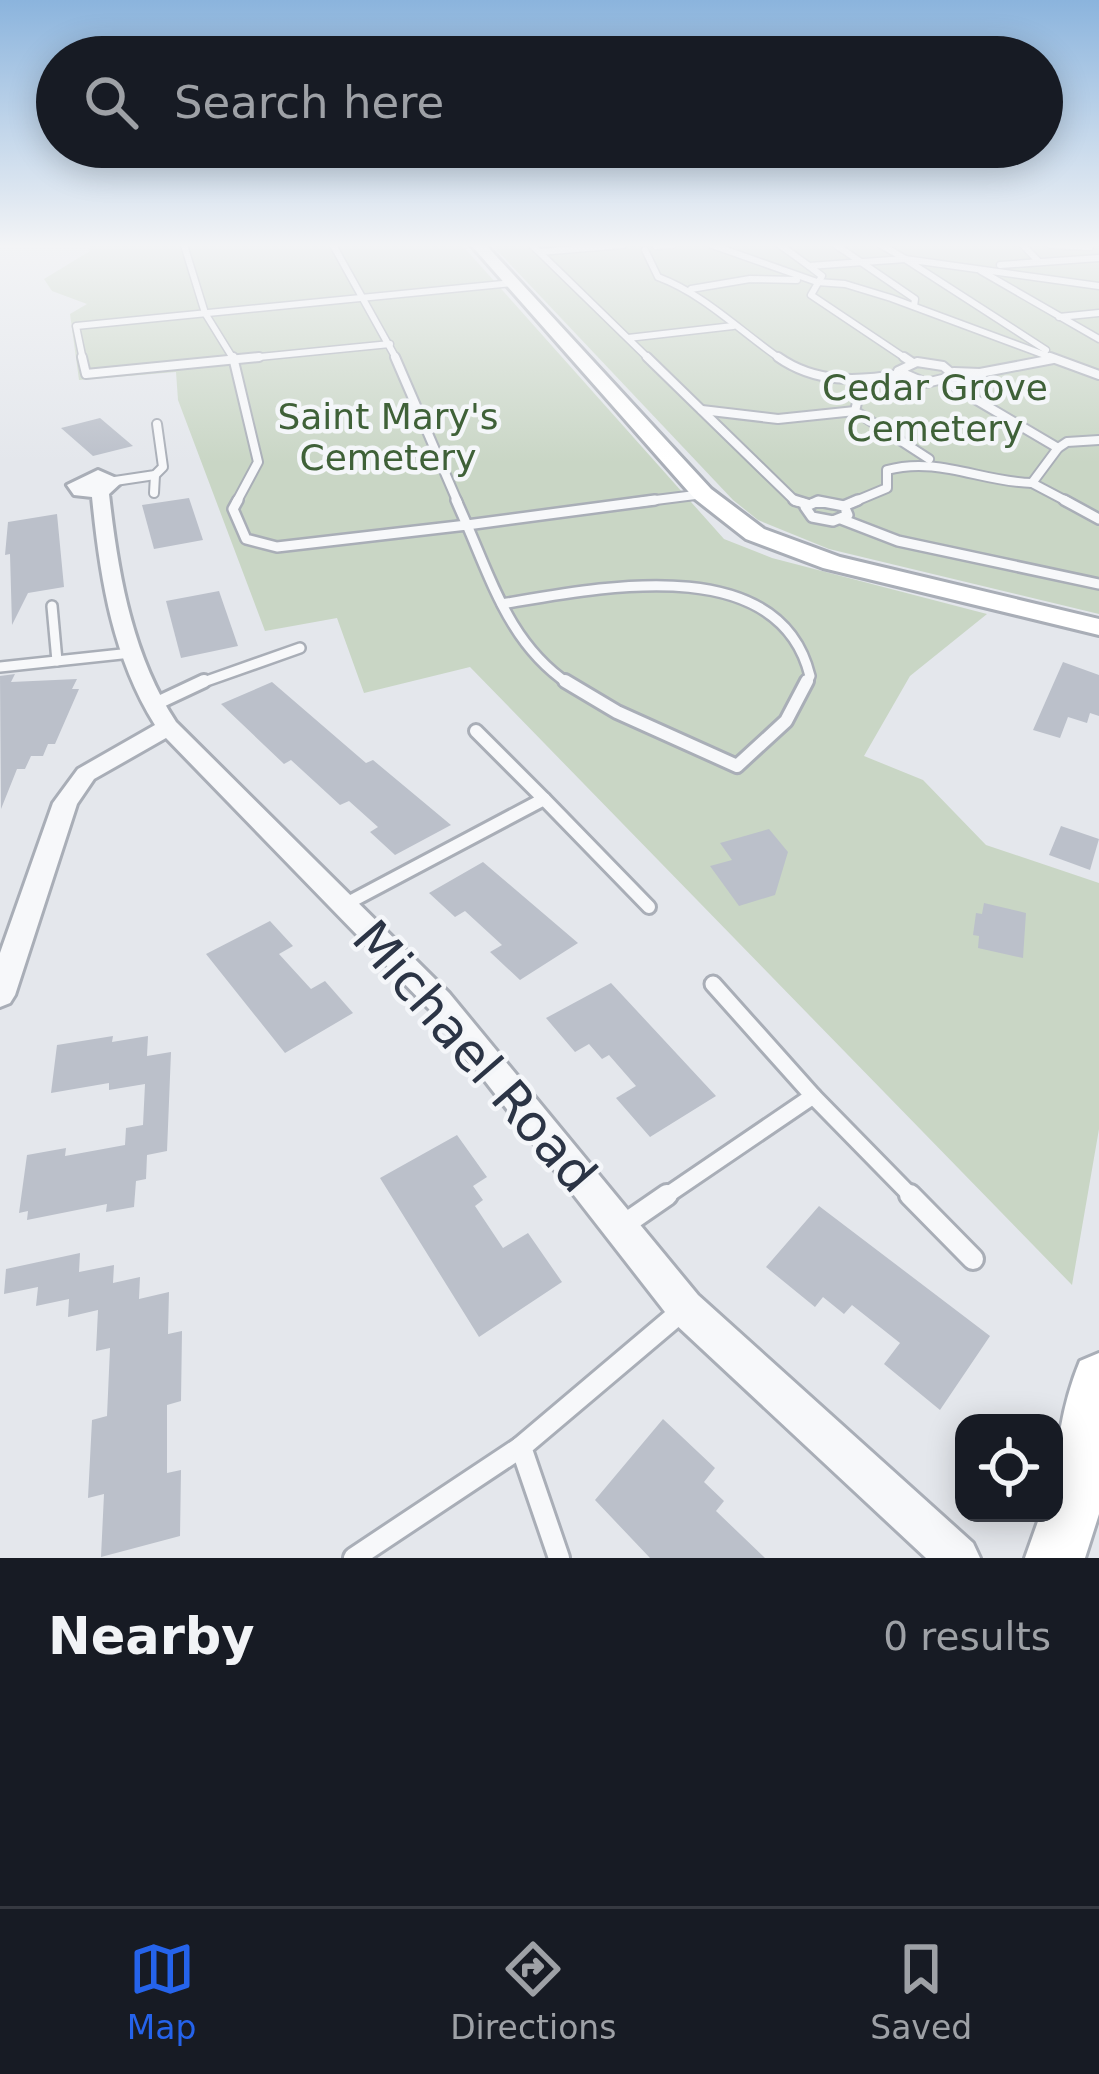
<!DOCTYPE html>
<style>
:root{--surface:#171b24;--page:#242831;--text:#f1f3f6;--muted:#9ea1a6;--line:#363941;--accent:#2563eb}
body{margin:0;font-family:"DejaVu Sans",sans-serif;background:var(--page);color:var(--text)}
.controls{position:absolute;right:36px;bottom:36px;display:grid;overflow:hidden;border-radius:24px;box-shadow:0 6px 30px #0003}
.controls button{width:108px;height:108px;display:grid;place-items:center;padding:0;border:0;border-bottom:3px solid var(--line);background:var(--surface);color:var(--text);font:60px sans-serif}
.list{margin:0;padding:0;list-style:none}
h2{display:flex;justify-content:space-between;align-items:center;height:156px;margin:0;padding:0 48px;font-size:51px}
h2 small{font-size:39px;font-weight:400;color:var(--muted)}
.icon{flex:none;width:66px;height:66px;fill:none;stroke:currentColor;stroke-width:2;stroke-linecap:round;stroke-linejoin:round}
.map{position:relative;flex:none;width:1099px;height:1558px;overflow:hidden}
.search{position:absolute;background:var(--surface);box-shadow:0 6px 30px #0003;left:36px;right:36px;top:36px;height:132px;display:flex;align-items:center;gap:30px;box-sizing:border-box;padding:0 42px;border-radius:66px;color:var(--muted);font-size:45px}
.sheet{height:348px;background:var(--surface)}
nav{display:flex;justify-content:space-around;align-items:center;box-sizing:border-box;height:168px;border-top:3px solid var(--line);background:var(--surface);font-size:33px;color:var(--muted)}
nav a{display:grid;justify-items:center;gap:6px}
nav .on{color:var(--accent)}
.map>svg:first-child{display:block}
.green{fill:#c9d6c5}
.building{fill:#bbc0ca}
.lines{fill:none;stroke-linecap:round;stroke-linejoin:round}
.lane-far5-casing{stroke:#a9aeb7;stroke-width:9}
.lane-far4-casing{stroke:#a9aeb7;stroke-width:12}
.lane-far3-casing{stroke:#a9aeb7;stroke-width:14}
.lane-far2-casing{stroke:#a9aeb7;stroke-width:18}
.lane-far1-casing{stroke:#a9aeb7;stroke-width:21}
.lane-casing{stroke:#a9aeb7;stroke-width:26}
.street-casing{stroke:#a9aeb7;stroke-width:6}
.secondary-casing{stroke:#a9aeb7;stroke-width:6}
.lane-far5{stroke:#f7f8fa;stroke-width:6}
.lane-far4{stroke:#f7f8fa;stroke-width:8}
.lane-far3{stroke:#f7f8fa;stroke-width:9}
.lane-far2{stroke:#f7f8fa;stroke-width:12}
.lane-far1{stroke:#f7f8fa;stroke-width:15}
.lane{stroke:#f7f8fa;stroke-width:20}
.street{fill:#f7f8fa;fill-rule:evenodd}
.secondary{fill:#fff;fill-rule:evenodd}
.labels{text-anchor:middle;stroke-width:9;stroke-linejoin:round;paint-order:stroke}
.far-park-label{font-size:36px;fill:#3f6138;stroke:#f4f6f9}
.near-street-label{font-size:51px;fill:#2b3445;stroke:#f4f6f9}
</style>
<div class="map">
<svg width="1099" height="1558" viewBox="0 0 1099 1558">
<rect width="100%" height="100%" fill="#e4e7ec"/>
<g class="green">
<polygon points="89,245 462,245 724,539 772,558 987,614 910,676 864,756 923,780 986,845 1099,883 1099,1129 1072,1285 470,667 364,693 337,618 265,631 178,400 176,372 79,380 70,314 87,304 52,291 44,279 90,251"/>
<polygon points="492,245 1099,245 1099,614 829,549 758,520 733,500"/>
</g>
<g class="building">
<polygon points="100,418 133,446 93,456 61,428"/>
<polygon points="189,498 203,540 154,549 142,505"/>
<polygon points="57,514 64,587 28,593 12,625 10,554 5,555 8,522"/>
<polygon points="219,591 238,646 181,658 166,601"/>
<polygon points="1063,662 1099,675 1099,716 1090,713 1087,723 1068,717 1060,738 1033,730"/>
<polygon points="15,674 11,682 77,679 72,689 79,689 55,744 48,744 43,756 31,756 25,769 17,769 1,809 0,676"/>
<polygon points="272,682 366,763 373,760 451,825 395,855 370,832 378,827 349,801 340,805 291,760 284,764 221,704"/>
<polygon points="1061,826 1099,839 1090,870 1049,855"/>
<polygon points="769,829 788,852 775,895 739,906 710,866 732,860 720,843"/>
<polygon points="483,862 578,943 520,980 490,952 502,945 465,911 455,917 429,893"/>
<polygon points="984,903 1026,913 1023,958 978,948 979,936 973,935 976,913 982,914"/>
<polygon points="270,921 293,946 279,954 311,989 325,981 353,1013 285,1053 206,954"/>
<polygon points="611,983 716,1096 650,1137 616,1098 636,1086 609,1055 602,1059 589,1044 575,1052 546,1018"/>
<polygon points="113,1036 112,1042 148,1036 147,1056 171,1052 167,1151 147,1155 146,1179 136,1181 134,1207 106,1212 107,1204 27,1220 28,1211 19,1213 27,1155 66,1148 65,1156 125,1145 126,1128 143,1125 145,1084 109,1090 109,1083 51,1093 57,1045"/>
<polygon points="457,1135 487,1177 473,1186 483,1200 475,1206 503,1248 528,1233 562,1282 479,1337 380,1178"/>
<polygon points="819,1206 990,1336 940,1410 884,1364 900,1343 852,1305 844,1314 823,1297 815,1307 766,1267"/>
<polygon points="80,1253 79,1272 114,1265 113,1283 140,1277 139,1299 169,1292 168,1334 182,1331 181,1401 167,1405 167,1473 181,1470 180,1536 101,1557 104,1494 88,1498 92,1420 107,1416 110,1348 96,1351 98,1310 68,1317 69,1299 36,1306 38,1287 4,1294 6,1269"/>
<polygon points="663,1419 715,1468 704,1482 724,1501 716,1511 765,1558 650,1558 595,1500"/>
</g>
<g class="lines">
<defs>
<g id="lane-far5">
<polyline points="184,245 205,313 234,360"/>
<polyline points="333,245 397,360"/>
<polyline points="532,245 650,360"/>
<polyline points="712,245 817,282 845,284 891,298 1058,360"/>
<polyline points="780,245 809,266 905,259"/>
<polyline points="836,245 915,299 914,306"/>
<polyline points="881,245 904,258"/>
<polyline points="1023,245 1039,262"/>
<polyline points="1051,245 1090,247"/>
<polyline points="656,246 673,245"/>
<path d="M645 250 658 277C704 294 741 332 782 360"/>
<polyline points="540,252 623,245"/>
<polyline points="1000,265 1099,258"/>
<polyline points="809,266 822,276 811,295 908,360"/>
<polyline points="981,271 1099,339"/>
<polyline points="691,289 750,279 797,280"/>
<polyline points="1059,317 1099,313"/>
<polyline points="628,338 733,326"/>
<polyline points="1046,350 905,259 1099,286"/>
<polyline points="83,360 76,326 513,283"/>
<polyline points="229,360 390,344"/>
<polyline points="1048,360 1053,359"/>
</g>
<g id="lane-far4">
<polyline points="82,357 86,374 259,357"/>
<polyline points="233,357 258,462 236,503"/>
<polyline points="395,357 458,503"/>
<polyline points="647,357 795,501 804,503"/>
<path d="M778 357C815 383 857 382 900 374"/>
<polyline points="904,357 913,363"/>
<polyline points="1050,357 1099,375"/>
<polygon points="917,362 943,366 955,376 926,383 898,371"/>
<polyline points="954,372 980,373 1053,359"/>
<polyline points="856,382 860,390 855,411 929,459"/>
<polyline points="946,382 1058,448 1032,483 1070,503"/>
<polyline points="702,410 778,419 855,411"/>
<polyline points="1058,448 1067,442 1099,440"/>
<polyline points="115,481 155,475 163,467 157,424"/>
<polyline points="154,493 155,475"/>
<polyline points="632,503 703,494"/>
<polyline points="813,503 830,503"/>
<path d="M851 503 887 488V470C938 456 981 482 1032 483"/>
</g>
<g id="lane-far3">
<path d="M238 500 233 509 246 539 277 547 467 525C493 585 512 646 569 684"/>
<polyline points="456,500 467,525 655,500"/>
<polyline points="794,500 807,504"/>
<polyline points="1064,500 1099,519"/>
<polygon points="818,501 844,506 848,515 833,521 812,517 805,507"/>
<polyline points="844,506 858,500"/>
<polyline points="841,519 898,541 1099,584"/>
<path d="M502 604C596 588 779 549 810 676L806 684"/>
<polyline points="52,606 57,661"/>
<polyline points="0,667 131,653"/>
<polyline points="198,684 300,648"/>
</g>
<g id="lane-far2">
<polyline points="565,681 617,712 737,766 786,721 807,681"/>
<polyline points="153,705 204,681"/>
<polyline points="544,799 649,907"/>
<polyline points="344,905 544,799 476,731"/>
</g>
<g id="lane-far1">
<polyline points="813,1096 913,1198"/>
<polyline points="663,1198 813,1096 713,984"/>
</g>
<g id="lane">
<polyline points="910,1195 973,1259"/>
<polyline points="622,1226 667,1195"/>
<polyline points="354,1558 521,1447"/>
<polyline points="559,1558 521,1447 683,1310"/>
</g>
<path id="street" d="M98 470 123 481 109 494C118 574 132 655 176 722L449 993 698 1295 973 1543 980 1558H926L672 1321 429 1009 166 738 94 779 77 804 15 995 10 1003 0 1007V953L53 803 78 769 155 725C112 656 100 577 92 497L74 495 67 485Z"/>
<g id="secondary">
<polygon points="471,245 486,245 711,489 764,529 840,557 1099,619 1099,635 823,568 746,539 695,499"/>
<path d="M1099 1353V1514L1085 1558H1025L1041 1513H1054C1054 1461 1060 1409 1080 1361Z"/>
</g>
</defs>
<use href="#lane-far5" class="lane-far5-casing"/>
<use href="#lane-far4" class="lane-far4-casing"/>
<use href="#lane-far3" class="lane-far3-casing"/>
<use href="#lane-far2" class="lane-far2-casing"/>
<use href="#lane-far1" class="lane-far1-casing"/>
<use href="#lane" class="lane-casing"/>
<use href="#street" class="street-casing"/>
<use href="#secondary" class="secondary-casing"/>
<use href="#lane-far5" class="lane-far5"/>
<use href="#lane-far4" class="lane-far4"/>
<use href="#lane-far3" class="lane-far3"/>
<use href="#lane-far2" class="lane-far2"/>
<use href="#lane-far1" class="lane-far1"/>
<use href="#lane" class="lane"/>
<use href="#street" class="street"/>
<use href="#secondary" class="secondary"/>
</g>
<linearGradient id="sky" x2="0" y2="1"><stop stop-color="#8bb4dd"/><stop offset="0.53" stop-color="#f3f4f6"/><stop offset="1" stop-color="#f3f4f6" stop-opacity="0"/></linearGradient>
<rect width="1099" height="463" fill="url(#sky)"/>
<g class="labels">
<g class="far-park-label">
<text x="935" y="400">Cedar Grove<tspan x="935" dy="41">Cemetery</tspan></text>
<text x="388" y="429">Saint Mary's<tspan x="388" dy="41">Cemetery</tspan></text>
</g>
<g class="near-street-label">
<text transform="translate(475 1056) rotate(49)" y="18">Michael Road</text>
</g>
</g>
</svg>
<div class="controls">
<button><svg class="icon" aria-label="locate" viewBox="0 0 24 24"><circle cx="12" cy="12" r="6"/><path d="M12 2v4M12 18v4M2 12h4M18 12h4"/></svg></button>
</div>
<div class="search"><svg class="icon" aria-label="search" viewBox="0 0 24 24"><circle cx="10" cy="10" r="6"/><path d="M15 15l6 6"/></svg>Search here</div>
</div>
<section class="sheet">
<h2>Nearby<small>0 results</small></h2>
<ul class="list">
</ul>
</section>
<nav>
<a class="on"><svg class="icon" aria-label="map" viewBox="0 0 24 24"><path d="M3 6l6-2 6 2 6-2v14l-6 2-6-2-6 2zM9 4v14M15 6v14"/></svg>Map</a>
<a><svg class="icon" aria-label="directions" viewBox="0 0 24 24"><path d="M12 3l9 9-9 9-9-9zM9 14v-3h6M13 9l2 2-2 2"/></svg>Directions</a>
<a><svg class="icon" aria-label="saved" viewBox="0 0 24 24"><path d="M7 4h10v16l-5-4-5 4z"/></svg>Saved</a>
</nav>
